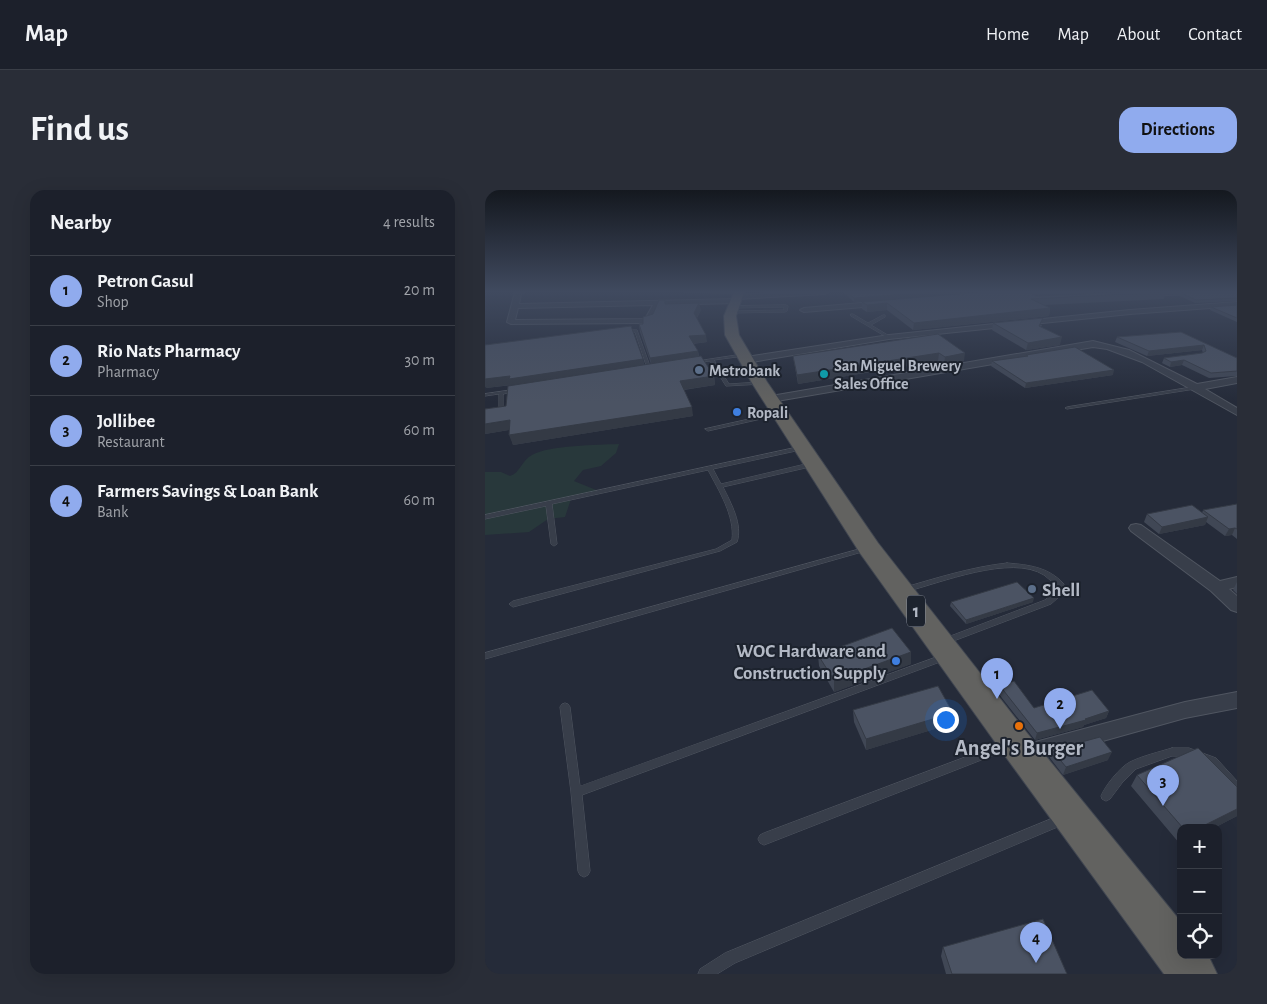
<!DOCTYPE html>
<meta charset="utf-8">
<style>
:root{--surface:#1c202b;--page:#292d37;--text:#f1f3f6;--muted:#a0a3a9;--line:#3a3e47;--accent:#90abee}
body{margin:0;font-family:"Alegreya Sans",sans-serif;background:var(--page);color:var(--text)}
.controls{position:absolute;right:15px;bottom:15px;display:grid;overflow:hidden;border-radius:10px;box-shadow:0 5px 20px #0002}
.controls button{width:45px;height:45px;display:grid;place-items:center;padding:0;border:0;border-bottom:1px solid var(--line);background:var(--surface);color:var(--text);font:25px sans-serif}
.you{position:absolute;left:460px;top:529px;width:18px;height:18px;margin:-12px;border:4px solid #fff;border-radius:50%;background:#1a73e8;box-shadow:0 0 0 8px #1a73e833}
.badge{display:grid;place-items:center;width:32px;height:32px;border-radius:50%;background:var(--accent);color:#111;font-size:16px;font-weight:700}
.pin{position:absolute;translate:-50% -41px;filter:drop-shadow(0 1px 2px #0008)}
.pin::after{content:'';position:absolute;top:26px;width:18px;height:15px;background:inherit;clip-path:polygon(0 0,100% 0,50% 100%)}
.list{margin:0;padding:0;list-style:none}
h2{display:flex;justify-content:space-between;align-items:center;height:65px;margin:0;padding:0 20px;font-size:21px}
h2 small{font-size:16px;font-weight:400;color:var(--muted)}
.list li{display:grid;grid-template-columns:32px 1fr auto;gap:15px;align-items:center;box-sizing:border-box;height:70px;padding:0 20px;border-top:1px solid var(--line)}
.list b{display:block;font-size:19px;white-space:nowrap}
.list p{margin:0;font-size:16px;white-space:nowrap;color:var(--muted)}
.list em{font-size:16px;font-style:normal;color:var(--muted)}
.icon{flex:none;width:28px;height:28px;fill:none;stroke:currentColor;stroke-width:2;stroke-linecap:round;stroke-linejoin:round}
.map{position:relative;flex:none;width:752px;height:784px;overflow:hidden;border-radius:15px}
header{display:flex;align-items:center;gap:30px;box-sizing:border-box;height:70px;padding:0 25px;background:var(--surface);border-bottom:1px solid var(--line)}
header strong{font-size:24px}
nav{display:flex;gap:28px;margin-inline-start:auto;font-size:18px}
.intro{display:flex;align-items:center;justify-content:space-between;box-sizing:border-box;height:120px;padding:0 30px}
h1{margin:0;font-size:35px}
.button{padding:12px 22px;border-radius:15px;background:var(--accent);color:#111;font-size:18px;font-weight:700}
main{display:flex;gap:30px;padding:0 30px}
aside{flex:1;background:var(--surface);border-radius:15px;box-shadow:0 5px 20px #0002}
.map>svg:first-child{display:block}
.green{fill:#28383b}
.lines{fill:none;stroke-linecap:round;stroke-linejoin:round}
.service-casing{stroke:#505661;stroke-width:1}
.minor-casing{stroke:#505661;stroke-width:2}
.trunk-casing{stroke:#404651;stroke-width:2}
.service{fill:#383e4a;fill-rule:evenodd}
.minor{fill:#383e4a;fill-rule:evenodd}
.trunk{fill:#626260;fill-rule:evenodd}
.wall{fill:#404755}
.shaded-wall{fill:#343a45}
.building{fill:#4b5363;stroke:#343a45}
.service-dot{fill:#5c6f8a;stroke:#1d232e;stroke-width:2}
.culture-dot{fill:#0f9aa8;stroke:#1d232e;stroke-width:2}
.shop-dot{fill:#3f7fe0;stroke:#1d232e;stroke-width:2}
.food-dot{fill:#e8710a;stroke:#1d232e;stroke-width:2}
.labels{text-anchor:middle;stroke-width:4;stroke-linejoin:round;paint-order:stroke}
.far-poi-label{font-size:16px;font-weight:bold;fill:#b3b9c5;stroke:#1d232e;text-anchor:start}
.shield{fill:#1d232e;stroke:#868c98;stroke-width:1}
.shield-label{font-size:18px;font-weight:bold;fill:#b3b9c5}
.poi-label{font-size:19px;font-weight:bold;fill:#b3b9c5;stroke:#1d232e;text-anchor:start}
.near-poi-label{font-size:22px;font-weight:bold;fill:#b3b9c5;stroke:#1d232e}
</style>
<header>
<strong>Map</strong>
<nav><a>Home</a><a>Map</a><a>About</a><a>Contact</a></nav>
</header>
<div class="intro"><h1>Find us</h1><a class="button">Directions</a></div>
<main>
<aside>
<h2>Nearby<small>4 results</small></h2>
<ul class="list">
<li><span class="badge">1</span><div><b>Petron Gasul</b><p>Shop</p></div><em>20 m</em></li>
<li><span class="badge">2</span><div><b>Rio Nats Pharmacy</b><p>Pharmacy</p></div><em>30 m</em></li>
<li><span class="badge">3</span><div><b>Jollibee</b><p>Restaurant</p></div><em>60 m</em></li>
<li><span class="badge">4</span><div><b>Farmers Savings &amp; Loan Bank</b><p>Bank</p></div><em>60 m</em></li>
</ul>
</aside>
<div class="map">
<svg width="752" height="784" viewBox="0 0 752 784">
<rect width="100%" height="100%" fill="#252b39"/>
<path class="green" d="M134 254 131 263 116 276 98 280 89 291 116 302 86 309 80 327 63 329 44 342 0 345V282H16L25 286C35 283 37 270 47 265 65 255 112 255 134 254Z"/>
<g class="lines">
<defs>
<g id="service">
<polygon points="199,102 251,102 249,103"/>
<polygon points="301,115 303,116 302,121 300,122 246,123 244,122 246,121 299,120 299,117 247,118 248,116"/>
<polygon points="366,124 368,124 383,133 398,125 400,125 400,127 386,135 406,147 403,148 366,126"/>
<polygon points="137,140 152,140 166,179 162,178 150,142 138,142"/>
<polygon points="258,164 259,164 259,166 229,170 244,194 275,192 277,192 277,194 241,196 225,171 209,173 207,172"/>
<polygon points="708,197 710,198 710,199 582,219 580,218 582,217"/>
<polygon points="33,199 35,200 35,201 18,204 18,218 16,219 14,218 14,204 0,206 0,204"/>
<polygon points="296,222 298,222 298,224 223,241 220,239"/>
<path d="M318 256 321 258 320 259 228 279 236 294 329 272 332 274 329 276 238 297C246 313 258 335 252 352L235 361 28 417 24 414 28 411 231 359 247 350C250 326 234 301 223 280L67 314 72 354 69 356 66 354 61 316 0 329V325Z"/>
<polygon points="382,357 386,359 384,360 0,469 0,463"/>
<path d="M522 373C545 375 563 377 579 394L575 406 566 414 458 455 455 454 454 452 455 450 560 410 568 403 571 395C567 392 563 388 559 385 526 364 455 393 420 402L416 400 417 398C452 388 486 377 522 373Z"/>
<polygon points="460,464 463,465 464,467 463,469 97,605 105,681 103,685 99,687 95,685 93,681 86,602 75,517 77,514 80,513 83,514 85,517 95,596"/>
<polygon points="523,551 527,552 528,555 527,558 279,655 275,653 273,649 275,645 279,643"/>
<path d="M687 558H704L731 568 752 591V603L748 601 723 574 704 566H687L651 579 637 593 625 609 621 611 617 609 616 606C620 596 635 577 645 572 657 566 674 562 687 558Z"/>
<polygon points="578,624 582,625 584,629 582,633 250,773 232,784 213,784 215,779 240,763"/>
</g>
<g id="minor">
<path d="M30 102H39L36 104 34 114 251 109 255 111 251 113 174 115 168 131 161 133 26 134 22 132ZM168 115 160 129 30 130 33 118Z"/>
<polygon points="305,102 343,102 340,104 252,109 249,107 252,105"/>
<polygon points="710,102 707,104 659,106 656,104 660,102"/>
<polygon points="399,111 402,111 402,115 319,122 315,120 319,118"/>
<polygon points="752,112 752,116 645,124 404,149 261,173 257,170 261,167 404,145 645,120"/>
<polygon points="608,151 644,160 712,194 752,187 752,193 720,199 752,218 752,225 657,172 622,159 608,157 286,212 281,209 286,206"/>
<polygon points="651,334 656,335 735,391 752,387 752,397 744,399 752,406 752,422 746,420 726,401 646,341 644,338 646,335"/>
<polygon points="752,502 752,518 700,528 539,573 531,571 528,564 531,557 539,555 700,512"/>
</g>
<polygon id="trunk" points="249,102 259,102 251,126 254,145 282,192 393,353 542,543 696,732 696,765 723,765 732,784 679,784 518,563 375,363 267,193 240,145 239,126"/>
</defs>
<use href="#service" class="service-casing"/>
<use href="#minor" class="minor-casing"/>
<use href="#trunk" class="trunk-casing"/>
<use href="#service" class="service"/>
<use href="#minor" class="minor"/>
<use href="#trunk" class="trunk"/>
</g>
<g class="wall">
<polygon points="358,102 487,102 369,112"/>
<polygon points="498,102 622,102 550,105 551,106 681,102 679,109 559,115 565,118 564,126 428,140 402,120 382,122 377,119 377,112"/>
<polygon points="709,102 752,103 752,111 710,113 695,106 696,103"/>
<polygon points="180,110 180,114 216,120 212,128 222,152 208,154 213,161 214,166 229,186 230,195 199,200 208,226 28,255 24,240 0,244 0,219 21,216 27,195 1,198 0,195 0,155 158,169 159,175 166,174 155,142 154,134 158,134 168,124"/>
<polygon points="752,115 752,132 725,120 726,117"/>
<polygon points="508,133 557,135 556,137 575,155 541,160 507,140"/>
<polygon points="696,142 752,168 752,186 724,188 697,175 685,177 677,173 679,168 717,163 718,163 717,160 662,166 630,152 632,147"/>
<polygon points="453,144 479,171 459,175 453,171 313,194 308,166"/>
<polygon points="541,165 628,185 540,198 506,176 507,171 541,167"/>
<polygon points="752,314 752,349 747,345 740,346 721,332 720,335 674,344 659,332 662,324 717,323 718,320"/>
<polygon points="752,392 752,404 748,400"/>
<polygon points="466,412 548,412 481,434 465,416"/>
<polygon points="426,462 426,474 349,502 334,476 333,465"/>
<polygon points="515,496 549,518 624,521 621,528 599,535 598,537 550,550 513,503"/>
<polygon points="368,520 466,534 381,560 369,532"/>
<polygon points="567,560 623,570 578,585 565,568"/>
<polygon points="652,585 752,597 752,626 729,638 696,638 696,654 695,654 646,596"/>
<polygon points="458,757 582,784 461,784 456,766"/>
</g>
<g class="shaded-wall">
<polygon points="448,102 487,102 369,112 369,108"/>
<polygon points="214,113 216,120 210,130 209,123"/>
<polygon points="402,113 402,120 382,122 382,115"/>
<polygon points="565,118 564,126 428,140 429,133"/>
<polygon points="221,145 222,152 205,154 204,146"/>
<polygon points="577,147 575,155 541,160 543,153"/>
<polygon points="719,155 717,160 662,166 664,161"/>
<polygon points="213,161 214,169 167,176 165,168"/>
<polygon points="454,163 453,171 313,194 312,185"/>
<polygon points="480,163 479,171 459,175 460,167"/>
<polygon points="158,169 159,177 28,198 26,195 1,198 0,195 0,189"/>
<polygon points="699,170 697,175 685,177 686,172"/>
<polygon points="629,180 628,185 540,198 541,193"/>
<polygon points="229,186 230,195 196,200 195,191"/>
<polygon points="207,217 208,226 28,255 24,245"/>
<polygon points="25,230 29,239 0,244 0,234"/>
<polygon points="723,327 720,335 674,344 677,337"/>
<polygon points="750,338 747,345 740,346 744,339"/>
<polygon points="549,408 548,412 481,434 481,430"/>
<polygon points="426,462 426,474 349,502 349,490"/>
<polygon points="624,521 621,528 599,535 598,537 550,550 552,543"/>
<polygon points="468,523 466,534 381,560 381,549"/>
<polygon points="627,562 623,570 578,585 581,577"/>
<polygon points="752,619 752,626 729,638 714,638"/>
</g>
<g class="building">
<polygon points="361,102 448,102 369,108"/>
<polygon points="498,102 547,102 546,103 551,106 644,102 681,102 546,109 565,118 429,133 402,113 382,115 377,112"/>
<polygon points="709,102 750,102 752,103 752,108 711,110 696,103"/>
<polygon points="174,110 180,110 180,114 214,113 209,123 221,145 204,146 213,161 165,168 154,134 158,134 158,127 168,124"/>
<polygon points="752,115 752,128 726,117"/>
<polygon points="558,128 554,136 577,147 543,153 508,133"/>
<polygon points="146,136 158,169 24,189 25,186 0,189 0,155"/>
<polygon points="696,142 752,168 752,181 726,183 699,170 686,172 679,168 717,163 721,161 719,155 664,161 632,147"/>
<polygon points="453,144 480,163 460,167 454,163 312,185 308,166"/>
<polygon points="590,157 629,180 541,193 507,171 543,166 541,165"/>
<polygon points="216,166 229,186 195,191 207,217 24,245 25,230 0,234 0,219 21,216 23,196"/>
<polygon points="752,314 752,339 750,338 744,339 718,320"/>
<polygon points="707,315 723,327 677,337 662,324"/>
<polygon points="532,392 549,408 481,430 466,412"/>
<polygon points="407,438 426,462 349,490 333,465"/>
<polygon points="529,491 549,518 607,500 624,521 600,529 601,530 552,543 515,496"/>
<polygon points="453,496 468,523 381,549 368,520"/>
<polygon points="615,547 627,562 581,577 567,560"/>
<polygon points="713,558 752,597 752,619 714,638 698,638 652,585"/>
<polygon points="558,729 582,784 467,784 458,757"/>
</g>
<linearGradient id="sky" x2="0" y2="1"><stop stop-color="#14181f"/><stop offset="0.48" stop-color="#404a5f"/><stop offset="1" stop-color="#404a5f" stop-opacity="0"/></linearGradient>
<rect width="752" height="212" fill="url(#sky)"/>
<g class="service-dot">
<circle cx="214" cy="180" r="5"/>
<circle cx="547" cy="399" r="5"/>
</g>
<circle class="culture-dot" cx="339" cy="184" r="5"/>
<g class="shop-dot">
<circle cx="252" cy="222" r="5"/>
<circle cx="411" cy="471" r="5"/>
</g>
<circle class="food-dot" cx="534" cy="536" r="5"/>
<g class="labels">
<g class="far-poi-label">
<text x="349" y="181">San Miguel Brewery<tspan x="349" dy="18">Sales Office</tspan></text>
<text x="224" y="186">Metrobank</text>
<text x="262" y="228">Ropali</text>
</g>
<rect class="shield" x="422" y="405.5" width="18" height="31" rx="4"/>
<g class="shield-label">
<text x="431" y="427">1</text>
</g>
<g class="poi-label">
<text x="557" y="406">Shell</text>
<text x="401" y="467" text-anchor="end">WOC Hardware and<tspan x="401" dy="22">Construction Supply</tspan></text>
</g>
<g class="near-poi-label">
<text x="534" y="565">Angel's Burger</text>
</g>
</g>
</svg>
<div class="controls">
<button>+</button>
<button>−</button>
<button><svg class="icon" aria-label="locate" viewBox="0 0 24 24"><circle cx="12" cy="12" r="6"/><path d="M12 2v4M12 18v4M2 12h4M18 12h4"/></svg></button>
</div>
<div class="you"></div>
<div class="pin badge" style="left:512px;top:509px">1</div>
<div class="pin badge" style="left:575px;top:539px">2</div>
<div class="pin badge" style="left:678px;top:616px">3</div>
<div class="pin badge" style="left:551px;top:773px">4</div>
</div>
</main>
